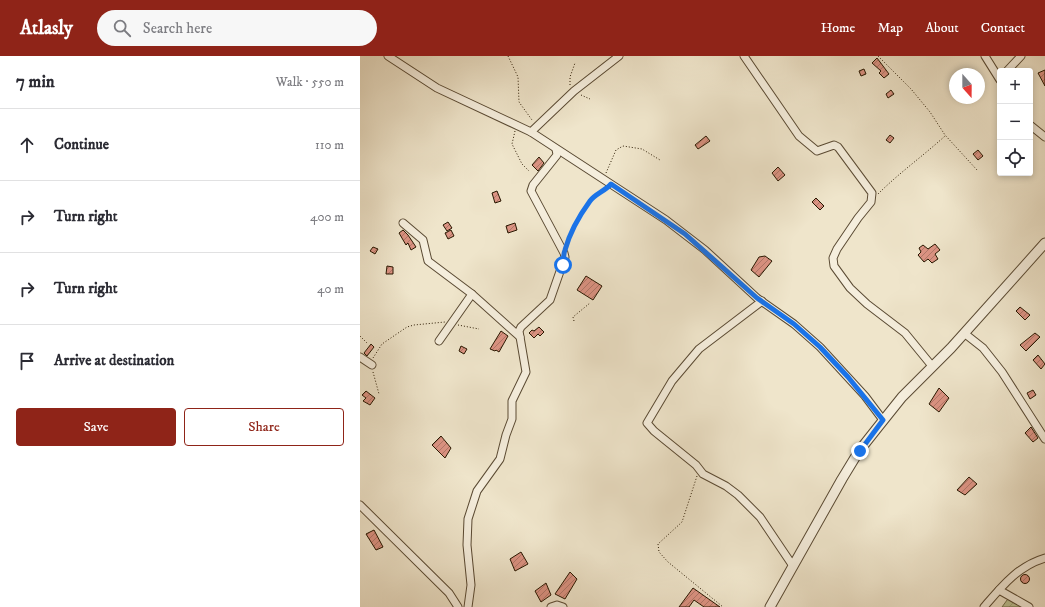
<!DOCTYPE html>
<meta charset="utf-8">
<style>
:root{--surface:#fff;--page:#f7f7f7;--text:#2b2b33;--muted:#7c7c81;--line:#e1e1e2;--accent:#8f2418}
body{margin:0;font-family:"IM FELL DW Pica",serif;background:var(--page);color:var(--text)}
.controls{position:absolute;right:12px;top:12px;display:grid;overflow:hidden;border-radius:4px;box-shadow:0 2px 6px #0003}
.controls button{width:36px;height:36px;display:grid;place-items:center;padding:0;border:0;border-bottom:1px solid var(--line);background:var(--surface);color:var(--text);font:20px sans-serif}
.compass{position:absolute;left:589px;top:12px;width:36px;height:36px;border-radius:50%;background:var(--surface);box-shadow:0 2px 6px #0003;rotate:159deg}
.stop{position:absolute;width:12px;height:12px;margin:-9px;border:3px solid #1a73e8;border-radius:50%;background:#fff}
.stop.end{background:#1a73e8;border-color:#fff;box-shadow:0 1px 4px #0008}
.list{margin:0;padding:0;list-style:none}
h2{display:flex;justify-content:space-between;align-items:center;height:52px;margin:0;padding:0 16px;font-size:17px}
h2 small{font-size:13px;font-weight:400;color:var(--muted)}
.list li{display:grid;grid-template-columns:26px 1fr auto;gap:12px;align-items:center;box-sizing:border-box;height:72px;padding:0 16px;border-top:1px solid var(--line)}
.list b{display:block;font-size:15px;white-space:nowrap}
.list em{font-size:13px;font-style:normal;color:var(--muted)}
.actions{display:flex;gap:8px;padding:12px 16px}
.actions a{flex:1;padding:9px 0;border:1px solid var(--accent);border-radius:4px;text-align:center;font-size:14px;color:var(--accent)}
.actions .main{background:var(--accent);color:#fff}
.icon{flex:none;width:22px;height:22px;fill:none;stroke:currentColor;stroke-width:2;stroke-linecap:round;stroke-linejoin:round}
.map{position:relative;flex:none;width:685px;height:551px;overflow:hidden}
header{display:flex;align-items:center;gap:24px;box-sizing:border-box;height:56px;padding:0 20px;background:var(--accent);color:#fff}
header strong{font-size:19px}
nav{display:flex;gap:22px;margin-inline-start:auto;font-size:14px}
.search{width:280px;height:36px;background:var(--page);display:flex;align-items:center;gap:10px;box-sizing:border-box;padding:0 14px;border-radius:22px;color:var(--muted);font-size:15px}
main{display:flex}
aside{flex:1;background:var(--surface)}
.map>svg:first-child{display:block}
.garden{fill:url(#garden-furrows);stroke:#726d4a}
.building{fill:url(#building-hatch);stroke:#281700}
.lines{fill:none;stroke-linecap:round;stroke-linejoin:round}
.minor-casing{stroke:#5a4a33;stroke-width:9}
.tertiary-casing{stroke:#5a4a33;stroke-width:11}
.path{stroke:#281700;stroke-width:1;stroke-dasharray:1 2;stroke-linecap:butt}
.minor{stroke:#f5eedd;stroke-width:7}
.tertiary{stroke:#f5eedd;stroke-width:9}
.route{stroke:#1a73e8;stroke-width:5}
</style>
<header>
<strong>Atlasly</strong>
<div class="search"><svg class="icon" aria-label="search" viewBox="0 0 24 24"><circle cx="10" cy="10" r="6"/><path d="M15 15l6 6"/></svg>Search here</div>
<nav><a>Home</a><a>Map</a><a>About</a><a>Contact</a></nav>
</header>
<main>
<aside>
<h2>7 min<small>Walk · 550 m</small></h2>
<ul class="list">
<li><svg class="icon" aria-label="ahead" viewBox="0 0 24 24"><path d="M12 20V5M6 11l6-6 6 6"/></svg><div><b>Continue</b></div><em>110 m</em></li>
<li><svg class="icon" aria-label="right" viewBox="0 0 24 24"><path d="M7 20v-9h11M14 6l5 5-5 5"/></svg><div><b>Turn right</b></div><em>400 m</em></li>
<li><svg class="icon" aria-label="right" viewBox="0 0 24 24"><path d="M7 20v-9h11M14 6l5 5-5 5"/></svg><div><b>Turn right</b></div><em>40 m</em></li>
<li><svg class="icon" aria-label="arrive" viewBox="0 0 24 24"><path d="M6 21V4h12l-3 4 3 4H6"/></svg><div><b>Arrive at destination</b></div></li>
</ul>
<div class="actions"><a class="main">Save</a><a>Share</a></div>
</aside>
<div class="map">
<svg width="685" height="551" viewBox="0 0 685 551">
<defs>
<pattern id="garden-furrows" width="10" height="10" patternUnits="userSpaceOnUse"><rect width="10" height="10" fill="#bdc395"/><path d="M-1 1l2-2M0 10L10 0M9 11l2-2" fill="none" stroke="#a2a77f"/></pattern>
<pattern id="building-hatch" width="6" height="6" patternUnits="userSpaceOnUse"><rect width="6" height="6" fill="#dc9383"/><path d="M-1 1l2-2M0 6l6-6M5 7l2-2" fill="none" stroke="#b27769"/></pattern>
</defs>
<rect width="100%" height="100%" fill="#efe5cb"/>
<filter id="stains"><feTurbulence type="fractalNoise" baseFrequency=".005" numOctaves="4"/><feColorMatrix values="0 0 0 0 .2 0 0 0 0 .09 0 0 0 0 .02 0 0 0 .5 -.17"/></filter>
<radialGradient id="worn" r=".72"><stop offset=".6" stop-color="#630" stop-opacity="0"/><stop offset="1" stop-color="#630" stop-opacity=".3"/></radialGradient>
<polygon class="garden" points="650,540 664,551 642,551"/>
<g class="building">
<polygon points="517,2 529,18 524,22 519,17 521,15 512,7"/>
<polygon points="504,13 506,18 501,20 499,15"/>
<polygon points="685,14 685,30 678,17"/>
<polygon points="531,34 534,38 528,42 526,38"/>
<polygon points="530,79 534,82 530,87 526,84"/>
<polygon points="346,80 350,85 338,93 335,89"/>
<polygon points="618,94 623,100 618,104 613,98"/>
<polygon points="179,101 184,107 178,115 172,109"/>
<polygon points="418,111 425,119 418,125 412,117"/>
<polygon points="137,135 141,145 135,147 132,137"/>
<polygon points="456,142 464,150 460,154 452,146"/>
<polygon points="88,166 92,172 87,175 83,169"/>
<polygon points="155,167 157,174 148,177 146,170"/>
<polygon points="43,174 48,179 56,191 51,194 48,187 46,189 39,177"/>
<polygon points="91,174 94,180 88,183 85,177"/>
<polygon points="575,188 580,194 575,198 578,203 572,207 568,203 564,206 558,199 561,196 559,192 563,189 568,193"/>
<polygon points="13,191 18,193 15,198 10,195"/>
<polygon points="405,200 412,205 399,221 391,214 399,201"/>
<polygon points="27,210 33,211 33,218 26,218"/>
<polygon points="226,220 242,230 233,244 217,234"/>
<polygon points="660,251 670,259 665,264 656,255"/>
<polygon points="179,271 184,276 180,280 178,278 174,282 169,277 172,274 174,275"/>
<polygon points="141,275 148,280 139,296 136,294 135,295 130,293"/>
<polygon points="675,277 680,281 666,295 660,289"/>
<polygon points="11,288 14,291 7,300 4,297"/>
<polygon points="101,290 107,293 104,298 99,295"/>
<polygon points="678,299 685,308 681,313 673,304"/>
<polygon points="579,332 589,342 579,356 569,348"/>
<polygon points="673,334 676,339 670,343 667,337"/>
<polygon points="6,335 15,342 10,349 3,345 6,342 2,339"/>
<polygon points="671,371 678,382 673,386 665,377"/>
<polygon points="81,380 91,392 85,402 72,389"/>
<polygon points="609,421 617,428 605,439 597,434"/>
<polygon points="14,474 23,491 16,494 6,478"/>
<polygon points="161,496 168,508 155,515 150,503"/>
<polygon points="210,516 217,523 205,543 195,538"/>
<circle cx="665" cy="523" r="4.5"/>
<polygon points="186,527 191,539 181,546 175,535"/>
<polygon points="333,532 360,551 344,551 334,544 329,551 319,551"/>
</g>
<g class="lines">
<defs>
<g id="minor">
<polyline points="28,0 77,32 171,76 306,164 345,194 397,242 434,268 460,291 505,340 523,364"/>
<polyline points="384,0 439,80 457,95 474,89 478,91 512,137 511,146 498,162 477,193 473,202 474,210 490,232 507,248 545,277 572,310"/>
<polyline points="625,0 640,24"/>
<polyline points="647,15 661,0"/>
<polyline points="670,69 685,81"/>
<polyline points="171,76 214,35 259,0"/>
<polyline points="43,167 63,184 68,205 112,238 160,281"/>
<polyline points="402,245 339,293 312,325 287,367 294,375 336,409 343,418 366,430 378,439 400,461 433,510"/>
<polyline points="604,277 623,292 642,316 685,383"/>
<polyline points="79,285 112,238"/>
<polyline points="0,301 12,309"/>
<polyline points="0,449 89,537 98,551"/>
<polyline points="639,534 669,551"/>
<polyline points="108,551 111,529 107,489 108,463 117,435 140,403 146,379 152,363 152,345 166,316 159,275 161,271 190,244 205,201 204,197 171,135 173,129 197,99 196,93"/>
<polyline points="191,551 197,549 203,551"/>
<path d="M624 551C642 530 658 510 685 502"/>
</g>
<polyline id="tertiary" points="410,551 482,423 499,395 518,371 542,341 591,292 685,187"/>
</defs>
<use href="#minor" class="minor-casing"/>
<use href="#tertiary" class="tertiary-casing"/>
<g class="path">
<polyline points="148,0 158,21 159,46 172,64"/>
<polyline points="518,0 551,33 570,56 585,79 617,114"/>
<polyline points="210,29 210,21 215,7"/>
<polyline points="221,39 230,43"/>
<polyline points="155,75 152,88 162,108 169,115"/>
<polyline points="246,117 256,94 263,90 282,93 300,104"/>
<path d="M518 138C539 117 563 100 585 80"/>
<polyline points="207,188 212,173 230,145 247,133"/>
<polyline points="214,265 213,261 230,247"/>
<polyline points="98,269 119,273"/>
<polyline points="0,280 7,287"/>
<polyline points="13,302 22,288 47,271 54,269 85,266"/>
<polyline points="13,316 19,338"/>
<polyline points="337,420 322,466 298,488 299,496 308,506 363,551"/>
</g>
<use href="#minor" class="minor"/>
<use href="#tertiary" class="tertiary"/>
</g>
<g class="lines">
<path class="route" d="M203 209C204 204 203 198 205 194 210 176 219 160 230 145 235 138 245 135 251 128L325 178 397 242 434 268 460 291 488 321 523 364 500 395"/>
</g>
<rect width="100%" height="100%" filter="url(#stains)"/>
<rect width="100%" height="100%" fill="url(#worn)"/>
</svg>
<div class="controls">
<button>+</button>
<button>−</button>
<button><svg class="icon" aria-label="locate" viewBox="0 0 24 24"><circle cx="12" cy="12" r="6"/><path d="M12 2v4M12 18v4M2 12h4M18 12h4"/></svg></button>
</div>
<svg class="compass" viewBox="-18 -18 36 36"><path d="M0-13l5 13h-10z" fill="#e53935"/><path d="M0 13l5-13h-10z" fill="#7c7c81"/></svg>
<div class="stop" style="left:203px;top:209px"></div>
<div class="stop end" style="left:500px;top:395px"></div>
</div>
</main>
